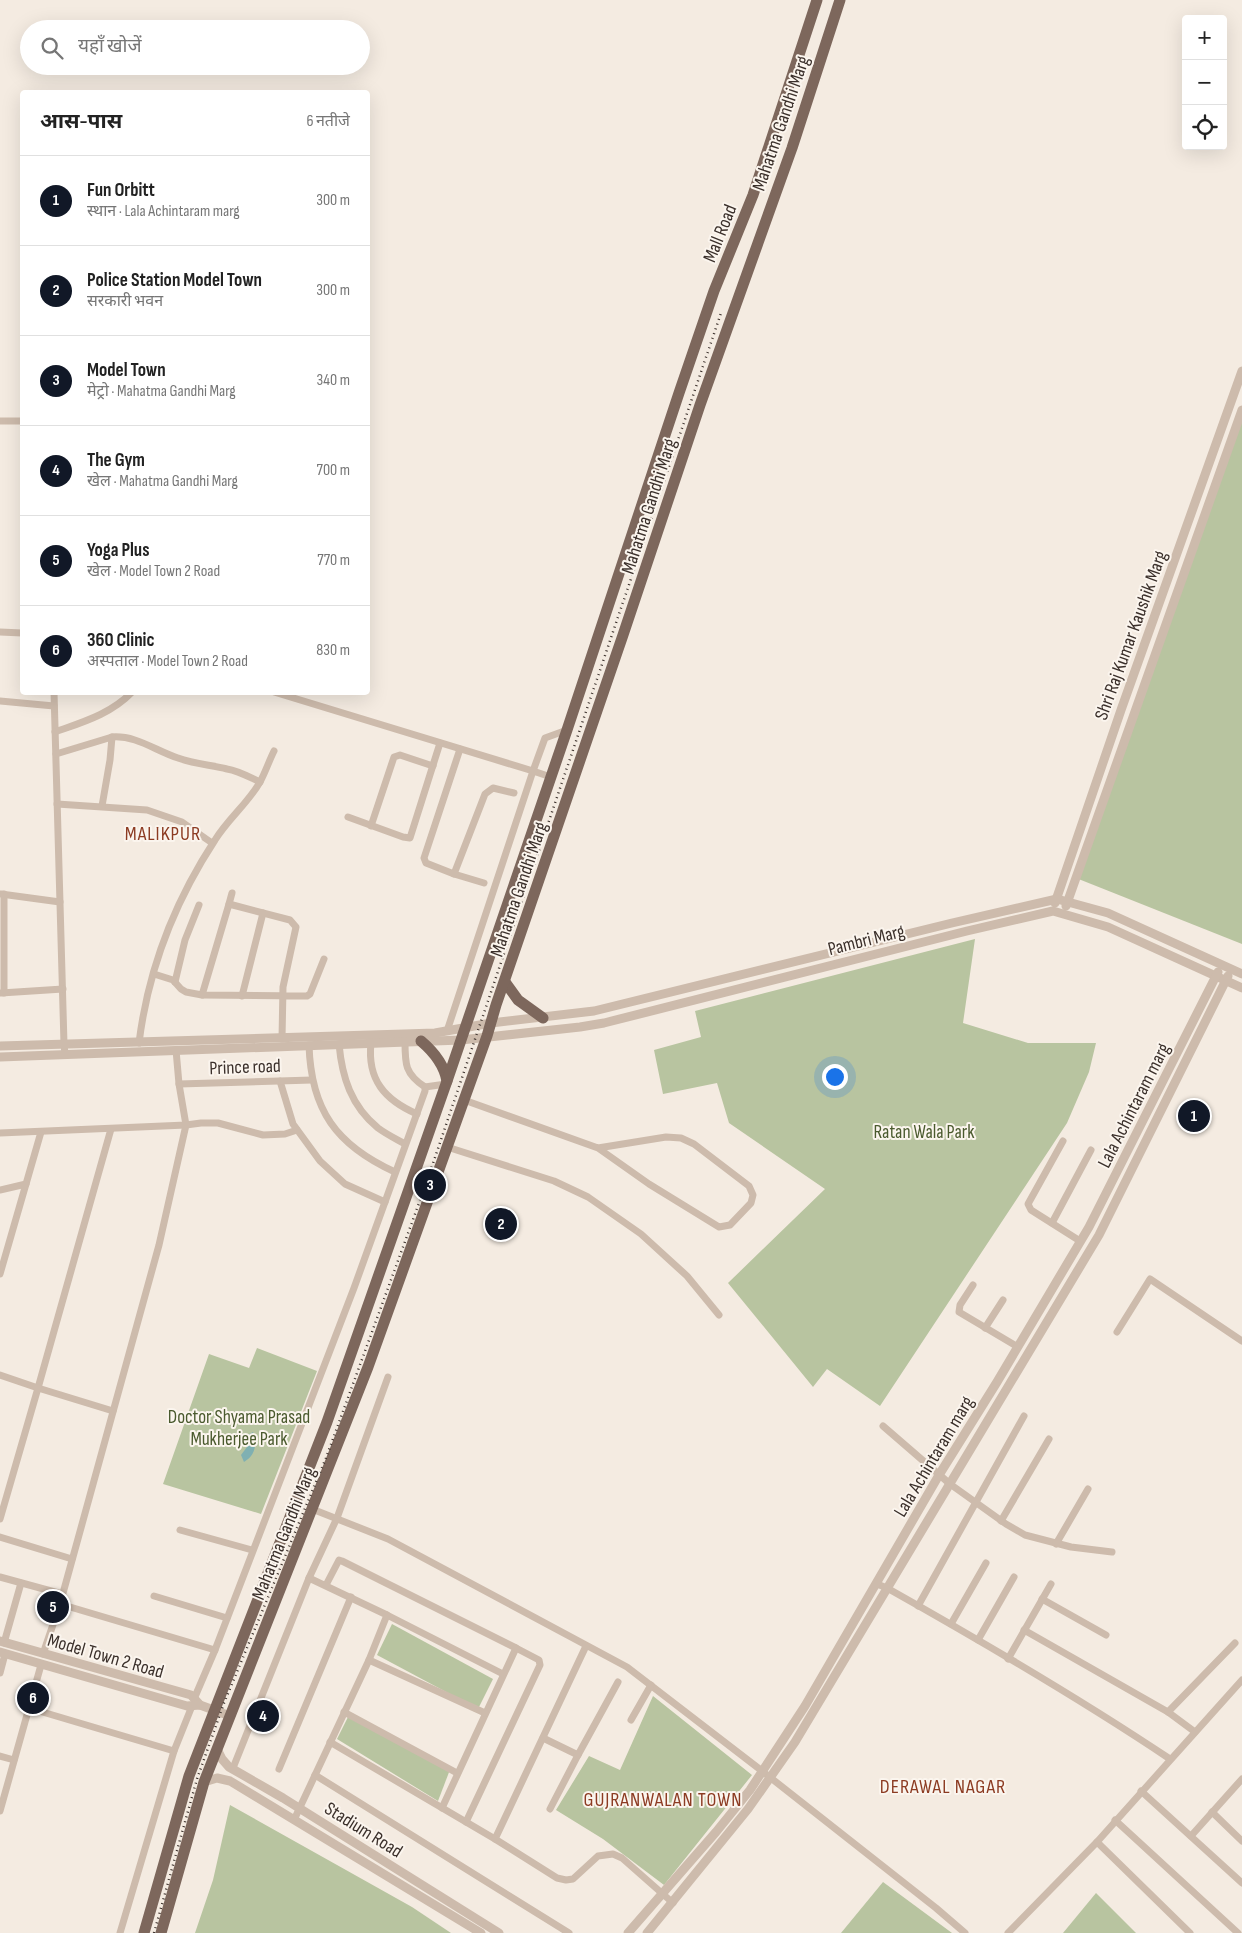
<!DOCTYPE html>
<html lang="hi">
<meta charset="utf-8">
<style>
:root{--surface:#fff;--page:#f2f2f2;--text:#222;--muted:#767676;--line:#e0e0e0;--accent:#111827}
body{margin:0;font-family:"Sofia Sans Condensed","Noto Sans Devanagari",sans-serif;background:var(--page);color:var(--text)}
.controls{position:absolute;right:15px;top:15px;display:grid;overflow:hidden;border-radius:5px;box-shadow:0 5px 20px #0002}
.controls button{width:45px;height:45px;display:grid;place-items:center;padding:0;border:0;border-bottom:1px solid var(--line);background:var(--surface);color:var(--text);font:25px sans-serif}
.you{position:absolute;left:834px;top:1076px;width:18px;height:18px;margin:-12px;border:4px solid #fff;border-radius:50%;background:#1a73e8;box-shadow:0 0 0 8px #1a73e833}
.badge{display:grid;place-items:center;width:32px;height:32px;border-radius:50%;background:var(--accent);color:#fff;font-size:16px;font-weight:700}
.pin{position:absolute;translate:-50% -50%;border:2px solid #fff;box-shadow:0 1px 5px #0006}
.list{margin:0;padding:0;list-style:none}
h2{display:flex;justify-content:space-between;align-items:center;height:65px;margin:0;padding:0 20px;font-size:21px}
h2 small{font-size:16px;font-weight:400;color:var(--muted)}
.list li{display:grid;grid-template-columns:32px 1fr auto;gap:15px;align-items:center;box-sizing:border-box;height:90px;padding:0 20px;border-top:1px solid var(--line)}
.list b{display:block;font-size:19px;white-space:nowrap}
.list p{margin:0;font-size:16px;white-space:nowrap;color:var(--muted)}
.list em{font-size:16px;font-style:normal;color:var(--muted)}
.icon{flex:none;width:28px;height:28px;fill:none;stroke:currentColor;stroke-width:2;stroke-linecap:round;stroke-linejoin:round}
.map{position:relative;flex:none;width:1242px;height:1933px;overflow:hidden}
.search{position:absolute;background:var(--surface);box-shadow:0 5px 20px #0002;left:20px;top:20px;width:350px;height:55px;display:flex;align-items:center;gap:12px;box-sizing:border-box;padding:0 18px;border-radius:28px;color:var(--muted);font-size:19px}
.panel{position:absolute;background:var(--surface);box-shadow:0 5px 20px #0002;left:20px;top:90px;width:350px;height:605px;border-radius:5px}
.map>svg:first-child{display:block}
.green{fill:#b8c4a0}
.water{fill:#7fb0b2}
.lines{fill:none;stroke-linecap:round;stroke-linejoin:round}
.minor{stroke:#cdbbac;stroke-width:7}
.tertiary{stroke:#cdbbac;stroke-width:9}
.primary{stroke:#7d675c;stroke-width:11}
.rail{stroke:#3b302b;stroke-width:2.5;stroke-dasharray:1 4;stroke-linecap:butt}
.labels{text-anchor:middle;stroke-width:4;stroke-linejoin:round;paint-order:stroke}
.street-label{font-size:19px;fill:#3b302b;stroke:#fbf5ee}
.park-label{font-size:19px;fill:#4a5a2e;stroke:#fbf5ee}
.neighbourhood-label{font-size:20px;letter-spacing:1px;fill:#8c3b22;stroke:#fbf5ee}
</style>
<div class="map">
<svg width="1242" height="1933" viewBox="0 0 1242 1933">
<rect width="100%" height="100%" fill="#f4ebe1"/>
<g class="green">
<polygon points="1242,415 1242,944 1076,878"/>
<polygon points="975,939 963,1023 1028,1043 1096,1043 1089,1072 1067,1123 880,1406 827,1369 813,1387 728,1283 825,1189 729,1123 717,1083 663,1094 654,1050 701,1037 695,1011"/>
<polygon points="257,1348 317,1371 261,1514 163,1484 209,1354 249,1368"/>
<polygon points="392,1624 493,1679 478,1709 377,1655"/>
<polygon points="653,1696 752,1775 664,1885 603,1839 556,1810 589,1756 620,1770"/>
<polygon points="350,1713 451,1767 438,1801 337,1739"/>
<polygon points="230,1805 412,1907 451,1933 195,1933 213,1880"/>
<polygon points="883,1882 952,1933 841,1933"/>
<polygon points="1096,1893 1136,1933 1063,1933"/>
</g>
<path class="water" d="M253 1432C257 1444 256 1455 244 1462L241 1455 247 1447 246 1436Z"/>
<g class="lines">
<g class="minor">
<polyline points="0,421 22,421"/>
<polyline points="0,632 22,633"/>
<polyline points="54,692 64,1044 65,1054"/>
<polyline points="274,692 533,771 545,738 567,730"/>
<polyline points="0,701 54,706"/>
<path d="M55 732C83 722 111 714 132 692"/>
<polyline points="460,749 424,858 426,863 454,874 484,883"/>
<path d="M56 754 112 737C136 735 156 751 178 758 194 764 211 765 227 769 239 771 249 777 260 782"/>
<polyline points="57,804 147,810 182,822 212,843"/>
<polyline points="102,806 110,760 112,737"/>
<polyline points="348,817 403,837 410,838 440,743"/>
<polyline points="371,826 394,757 400,755 433,766"/>
<polyline points="454,874 485,794 493,788 514,793"/>
<polyline points="1,894 60,902"/>
<polyline points="4,894 4,993"/>
<polyline points="229,904 232,893"/>
<polyline points="154,974 173,980 181,989 186,992 202,995"/>
<polyline points="175,982 185,940 199,905"/>
<polyline points="1,993 63,989"/>
<polyline points="242,996 263,913"/>
<polyline points="447,1031 533,771 551,777"/>
<polyline points="282,1039 283,987 296,927 290,920 229,904 202,995 307,996 310,994 324,959"/>
<path d="M139 1043C148 970 175 901 215 840 228 819 248 803 260 782 265 773 269 761 274 751"/>
<path d="M371 1043C367 1080 385 1100 417 1114"/>
<path d="M339 1044C342 1077 351 1106 378 1128 386 1134 396 1139 405 1144"/>
<path d="M309 1045C311 1110 336 1145 395 1172"/>
<polyline points="280,1081 293,1124 320,1161 345,1184 385,1202"/>
<polyline points="179,1084 312,1080"/>
<polyline points="425,1087 446,1084"/>
<polyline points="464,1100 598,1148 666,1137 681,1138 694,1144 749,1186 753,1195 751,1203 730,1225 719,1227 649,1184 598,1148"/>
<polyline points="111,1129 38,1388 113,1411"/>
<polyline points="0,1133 186,1125 201,1123 218,1123 263,1135 285,1134 297,1130"/>
<polyline points="1063,1141 1028,1204 1031,1210 1080,1241"/>
<polyline points="447,1147 554,1181 588,1197 641,1234 687,1276 719,1315"/>
<polyline points="0,1190 26,1184 41,1132"/>
<polyline points="1052,1223 1091,1150"/>
<polyline points="0,1274 26,1184"/>
<polyline points="973,1285 960,1305 959,1312 1018,1347"/>
<polyline points="985,1328 1003,1300"/>
<polyline points="1117,1332 1150,1279 1242,1341"/>
<polyline points="0,1375 38,1388 0,1519"/>
<polyline points="883,1426 950,1484 1006,1524 1025,1535 1071,1547 1112,1552"/>
<polyline points="312,1509 388,1539 627,1667 762,1771 936,1908 965,1933"/>
<polyline points="1001,1521 1049,1439"/>
<polyline points="180,1530 252,1550"/>
<polyline points="0,1537 72,1559"/>
<polyline points="1056,1544 1088,1489"/>
<polyline points="0,1577 62,1594"/>
<path d="M877 1584 887 1588C983 1642 1079 1698 1170 1759"/>
<polyline points="326,1585 339,1560 342,1561 516,1648 442,1808"/>
<polyline points="154,1596 227,1618"/>
<polyline points="1042,1599 1106,1635"/>
<polyline points="60,1604 215,1650"/>
<polyline points="918,1606 1024,1416"/>
<polyline points="387,1615 503,1674"/>
<polyline points="951,1624 986,1563"/>
<polyline points="1024,1630 1168,1712 1195,1732"/>
<polyline points="978,1640 1014,1577"/>
<polyline points="4,1643 21,1583"/>
<polyline points="43,1654 60,1604 159,1245 186,1125 179,1084 176,1050"/>
<polyline points="1008,1659 1051,1584"/>
<polyline points="369,1660 485,1713"/>
<polyline points="0,1673 5,1654"/>
<path d="M194 1699 215 1650 354 1288 425 1091V1087C405 1074 405 1064 405 1042"/>
<polyline points="29,1708 174,1751"/>
<polyline points="344,1712 457,1773"/>
<polyline points="1168,1712 1235,1643"/>
<polyline points="631,1720 651,1685"/>
<polyline points="543,1738 578,1755 618,1682"/>
<polyline points="330,1742 495,1839 557,1878 566,1880 573,1879 598,1856 613,1854 622,1858 673,1903"/>
<polyline points="0,1756 14,1760"/>
<polyline points="233,1768 309,1578 337,1518 388,1377"/>
<polyline points="279,1769 351,1597"/>
<polyline points="315,1775 569,1933"/>
<polyline points="1141,1791 1242,1883"/>
<polyline points="550,1809 578,1755"/>
<polyline points="0,1811 41,1665"/>
<polyline points="1212,1812 1242,1841"/>
<polyline points="294,1820 369,1660 387,1615 309,1578"/>
<polyline points="1115,1820 1238,1933"/>
<polyline points="466,1822 540,1665 539,1660 516,1648"/>
<polyline points="1191,1836 1242,1779"/>
<polyline points="495,1839 586,1646"/>
<polyline points="1097,1842 1190,1933"/>
<polyline points="120,1933 174,1751 192,1706"/>
<polyline points="1008,1933 1097,1842 1242,1680"/>
</g>
<g class="tertiary">
<polyline points="1055,903 1121,710 1242,371"/>
<polyline points="1066,906 1242,410"/>
<polyline points="0,1046 404,1034 435,1033 491,1023 594,1011 952,923 1057,899 1108,913 1242,974"/>
<polyline points="0,1057 461,1040 580,1027 604,1023 967,931 1053,911 1108,927 1242,988"/>
<polyline points="0,1641 191,1695 200,1705"/>
<polyline points="0,1652 187,1706 200,1705 230,1716"/>
<polyline points="217,1749 222,1759 229,1767 283,1798 499,1933"/>
<polyline points="204,1782 217,1778 230,1781 481,1933"/>
<polyline points="628,1933 716,1832 750,1790 805,1706 939,1475 997,1382 1089,1227 1218,972"/>
<polyline points="647,1933 748,1809 795,1742 1099,1235 1228,976"/>
</g>
<g class="primary">
<polyline points="505,982 518,1000 543,1018"/>
<path d="M421 1041C434 1052 444 1064 447 1081"/>
<polyline points="144,1933 189,1776 327,1422 447,1081 567,730 679,393 714,291 753,195 817,0"/>
<polyline points="161,1933 204,1782 368,1367 487,1036 496,1005 623,635 700,405 792,148 840,0"/>
</g>
<polyline class="rail" points="154,1933 197,1779 224,1703 326,1458 426,1184 721,313"/>
</g>
<g class="labels">
<g class="street-label">
<text transform="translate(780 123) rotate(-71)" y="7">Mahatma Gandhi Marg</text>
<text transform="translate(719 233) rotate(-68)" y="7">Mall Road</text>
<text transform="translate(648 506) rotate(-72)" y="7">Mahatma Gandhi Marg</text>
<text transform="translate(1130 635) rotate(-70)" y="7">Shri Raj Kumar Kaushik Marg</text>
<text transform="translate(518 889) rotate(-71)" y="7">Mahatma Gandhi Marg</text>
<text transform="translate(866 939) rotate(-14)" y="7">Pambri Marg</text>
<text transform="translate(245 1066) rotate(-2)" y="7">Prince road</text>
<text transform="translate(1133 1105) rotate(-63)" y="7">Lala Achintaram marg</text>
<text transform="translate(933 1456) rotate(-59)" y="7">Lala Achintaram marg</text>
<text transform="translate(283 1533) rotate(-68)" y="7">Mahatma Gandhi Marg</text>
<text transform="translate(106 1655) rotate(16)" y="7">Model Town 2 Road</text>
<text transform="translate(364 1829) rotate(32)" y="7">Stadium Road</text>
</g>
<g class="park-label">
<text x="924" y="1138">Ratan Wala Park</text>
<text x="239" y="1423">Doctor Shyama Prasad<tspan x="239" dy="22">Mukherjee Park</tspan></text>
</g>
<g class="neighbourhood-label">
<text x="163" y="840">MALIKPUR</text>
<text x="943" y="1793">DERAWAL NAGAR</text>
<text x="663" y="1806">GUJRANWALAN TOWN</text>
</g>
</g>
</svg>
<div class="controls">
<button>+</button>
<button>−</button>
<button><svg class="icon" aria-label="locate" viewBox="0 0 24 24"><circle cx="12" cy="12" r="6"/><path d="M12 2v4M12 18v4M2 12h4M18 12h4"/></svg></button>
</div>
<div class="you"></div>
<div class="pin badge" style="left:1194px;top:1116px">1</div>
<div class="pin badge" style="left:501px;top:1224px">2</div>
<div class="pin badge" style="left:430px;top:1185px">3</div>
<div class="pin badge" style="left:263px;top:1716px">4</div>
<div class="pin badge" style="left:53px;top:1607px">5</div>
<div class="pin badge" style="left:33px;top:1698px">6</div>
<div class="search"><svg class="icon" aria-label="search" viewBox="0 0 24 24"><circle cx="10" cy="10" r="6"/><path d="M15 15l6 6"/></svg>यहाँ खोजें</div>
<section class="panel">
<h2>आस-पास<small>6 नतीजे</small></h2>
<ul class="list">
<li><span class="badge">1</span><div><b>Fun Orbitt</b><p>स्थान · Lala Achintaram marg</p></div><em>300 m</em></li>
<li><span class="badge">2</span><div><b>Police Station Model Town</b><p>सरकारी भवन</p></div><em>300 m</em></li>
<li><span class="badge">3</span><div><b>Model Town</b><p>मेट्रो · Mahatma Gandhi Marg</p></div><em>340 m</em></li>
<li><span class="badge">4</span><div><b>The Gym</b><p>खेल · Mahatma Gandhi Marg</p></div><em>700 m</em></li>
<li><span class="badge">5</span><div><b>Yoga Plus</b><p>खेल · Model Town 2 Road</p></div><em>770 m</em></li>
<li><span class="badge">6</span><div><b>360 Clinic</b><p>अस्पताल · Model Town 2 Road</p></div><em>830 m</em></li>
</ul>
</section>
</div>
